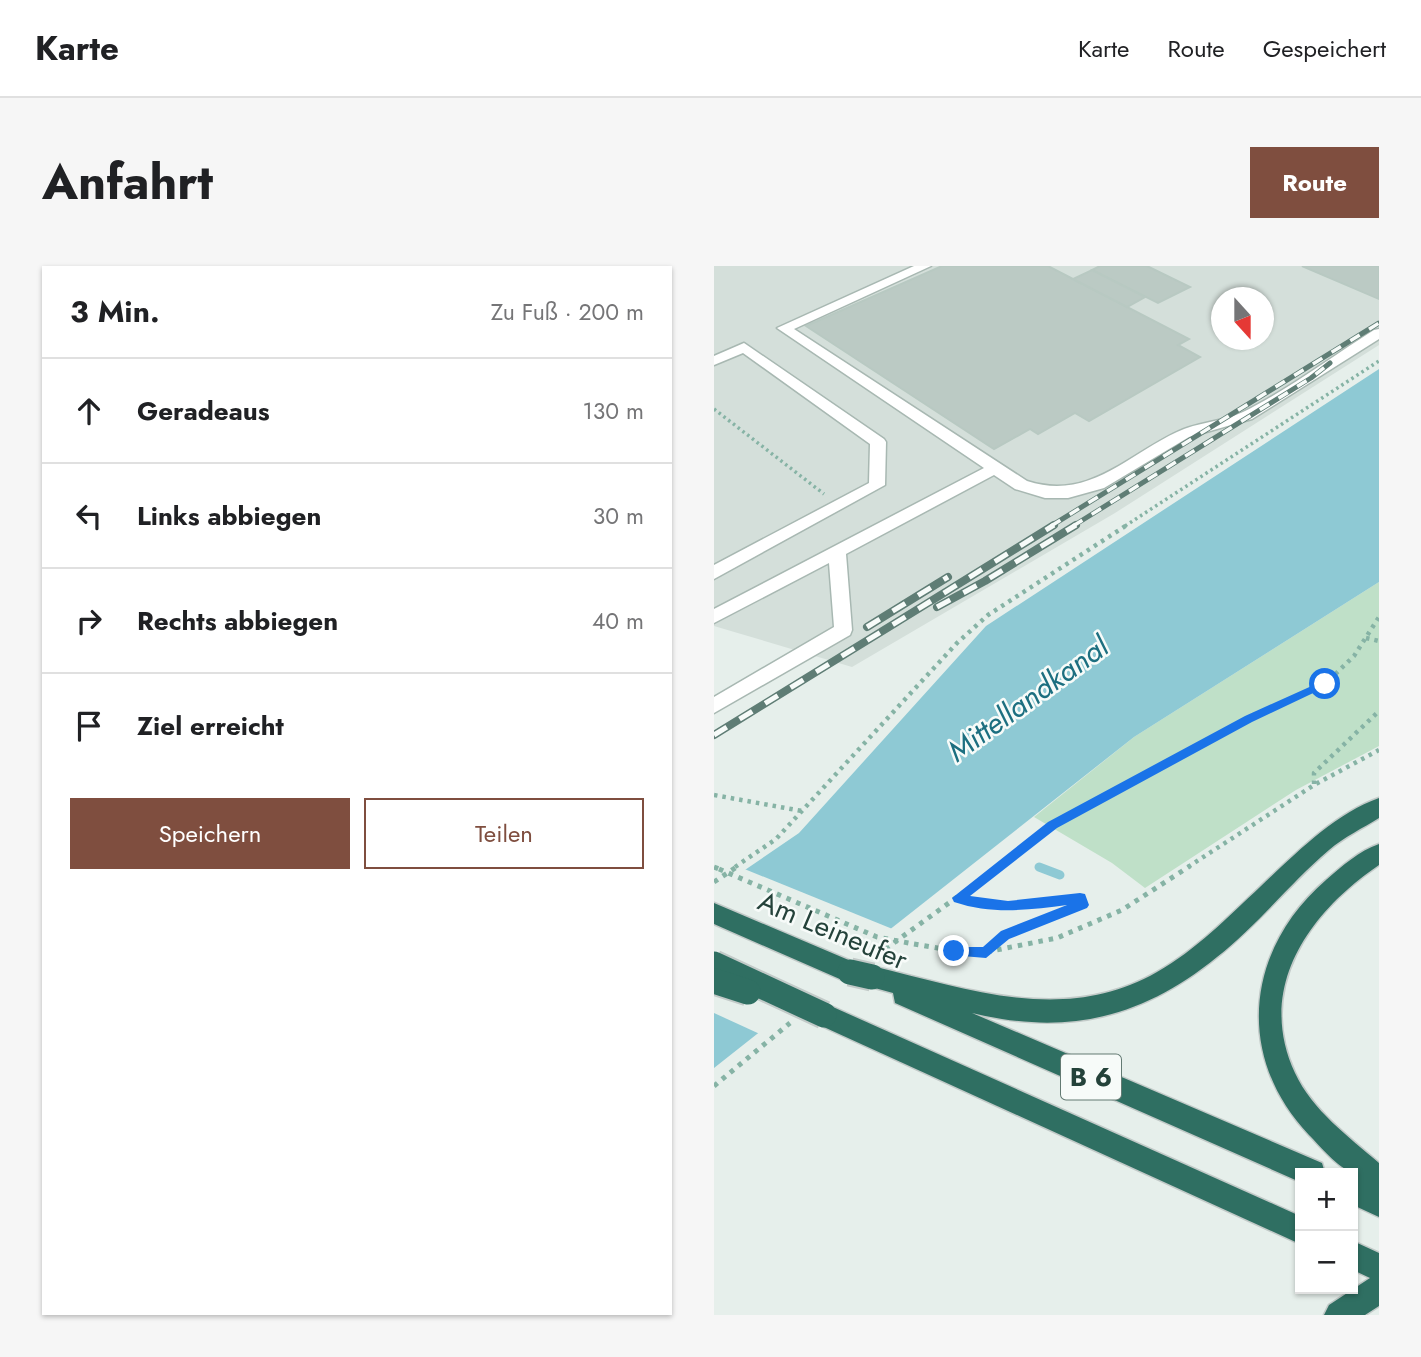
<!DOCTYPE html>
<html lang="de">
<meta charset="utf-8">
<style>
:root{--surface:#fff;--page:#f6f6f6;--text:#202124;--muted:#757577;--line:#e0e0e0;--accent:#7f4e3f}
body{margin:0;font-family:Jost,sans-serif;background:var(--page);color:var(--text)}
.controls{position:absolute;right:21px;bottom:21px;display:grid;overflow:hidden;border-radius:0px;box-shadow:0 2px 5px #0004}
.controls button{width:63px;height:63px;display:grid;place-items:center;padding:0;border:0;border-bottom:2px solid var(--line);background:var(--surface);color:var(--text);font:35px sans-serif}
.compass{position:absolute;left:497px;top:21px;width:63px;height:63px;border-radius:50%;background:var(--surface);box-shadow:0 2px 5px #0004;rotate:159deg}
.stop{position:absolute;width:21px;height:21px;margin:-16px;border:5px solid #1a73e8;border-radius:50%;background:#fff}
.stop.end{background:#1a73e8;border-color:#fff;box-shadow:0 2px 7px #0008}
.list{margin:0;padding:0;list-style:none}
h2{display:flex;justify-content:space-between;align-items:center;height:91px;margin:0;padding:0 28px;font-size:30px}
h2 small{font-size:23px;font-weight:400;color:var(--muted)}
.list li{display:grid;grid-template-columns:46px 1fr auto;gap:21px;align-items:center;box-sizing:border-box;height:105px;padding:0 28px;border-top:2px solid var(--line)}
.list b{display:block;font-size:26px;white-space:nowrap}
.list em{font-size:23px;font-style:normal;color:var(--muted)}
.actions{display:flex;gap:14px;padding:21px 28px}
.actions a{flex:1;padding:16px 0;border:2px solid var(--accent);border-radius:0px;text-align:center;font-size:24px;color:var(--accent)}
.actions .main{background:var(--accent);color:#fff}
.icon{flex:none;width:38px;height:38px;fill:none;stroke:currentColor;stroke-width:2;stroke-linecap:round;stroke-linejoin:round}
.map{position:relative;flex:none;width:665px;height:1049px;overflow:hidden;border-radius:0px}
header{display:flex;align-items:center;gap:42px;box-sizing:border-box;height:98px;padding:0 35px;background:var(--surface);border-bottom:2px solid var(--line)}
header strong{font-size:33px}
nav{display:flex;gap:38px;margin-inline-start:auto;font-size:24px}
.intro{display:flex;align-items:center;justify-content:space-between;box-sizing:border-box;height:168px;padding:0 42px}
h1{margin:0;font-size:49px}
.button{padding:18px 32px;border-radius:0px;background:var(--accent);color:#fff;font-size:24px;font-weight:700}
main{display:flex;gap:42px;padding:0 42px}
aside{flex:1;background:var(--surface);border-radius:0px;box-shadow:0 2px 5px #0004}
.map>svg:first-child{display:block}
.built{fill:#d4dfda;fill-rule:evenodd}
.green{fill:#bfe0c8}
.water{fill:#8ec9d4}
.pier{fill:#e6efeb}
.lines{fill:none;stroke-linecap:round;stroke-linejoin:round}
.stream{stroke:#8ec9d4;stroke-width:9}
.building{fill:#bbcac4;stroke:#b8c9c2;stroke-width:2}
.minor-casing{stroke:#a8b8b2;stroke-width:3}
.highway-casing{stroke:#c2cac8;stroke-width:3}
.path-far2{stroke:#86b3a5;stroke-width:3.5;stroke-dasharray:2.5 3.5;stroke-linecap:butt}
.path-far1{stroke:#86b3a5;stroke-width:4.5;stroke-dasharray:3.5 5;stroke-linecap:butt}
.path{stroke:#86b3a5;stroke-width:5;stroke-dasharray:4.5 6;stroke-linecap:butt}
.minor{fill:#fff;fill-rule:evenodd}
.highway{fill:#2f6f62;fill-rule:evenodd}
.rail-far1-casing{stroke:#5f7d75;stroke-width:5}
.rail-casing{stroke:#5f7d75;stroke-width:8}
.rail-far1{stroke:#f7fbf9;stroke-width:3.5;stroke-dasharray:11;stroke-linecap:butt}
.rail{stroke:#f7fbf9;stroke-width:5;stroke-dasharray:15;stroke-linecap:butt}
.highway-bridge-casing{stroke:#c2cac8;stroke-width:29;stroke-linecap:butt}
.path-bridge{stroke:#86b3a5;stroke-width:5;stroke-dasharray:4.5 6;stroke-linecap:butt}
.highway-bridge{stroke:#2f6f62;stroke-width:25}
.route{fill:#1a73e8}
.labels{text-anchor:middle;stroke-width:5;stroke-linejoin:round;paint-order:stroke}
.shield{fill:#f7fbf9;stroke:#637a73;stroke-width:2}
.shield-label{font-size:26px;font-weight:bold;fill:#24423a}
.street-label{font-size:28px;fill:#24423a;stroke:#f7fbf9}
.water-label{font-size:30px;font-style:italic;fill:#1c6f80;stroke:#f7fbf9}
</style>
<header>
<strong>Karte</strong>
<nav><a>Karte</a><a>Route</a><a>Gespeichert</a></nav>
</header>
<div class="intro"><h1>Anfahrt</h1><a class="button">Route</a></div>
<main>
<aside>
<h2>3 Min.<small>Zu Fuß · 200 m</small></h2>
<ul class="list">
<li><svg class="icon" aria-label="ahead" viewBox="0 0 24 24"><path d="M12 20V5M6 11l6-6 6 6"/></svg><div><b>Geradeaus</b></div><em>130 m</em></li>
<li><svg class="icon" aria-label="left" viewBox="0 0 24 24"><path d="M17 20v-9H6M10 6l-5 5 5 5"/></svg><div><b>Links abbiegen</b></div><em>30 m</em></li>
<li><svg class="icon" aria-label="right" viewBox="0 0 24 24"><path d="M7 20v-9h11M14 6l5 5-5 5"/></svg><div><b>Rechts abbiegen</b></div><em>40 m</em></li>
<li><svg class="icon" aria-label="arrive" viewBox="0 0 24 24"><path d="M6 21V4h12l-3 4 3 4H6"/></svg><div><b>Ziel erreicht</b></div></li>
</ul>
<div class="actions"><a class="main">Speichern</a><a>Teilen</a></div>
</aside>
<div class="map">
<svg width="665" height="1049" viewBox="0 0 665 1049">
<rect width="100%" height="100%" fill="#e6efeb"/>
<path class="built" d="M0 0H665V79L401 247 138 401 0 360ZM508 32H550V74H508Z"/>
<polygon class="green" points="665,316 665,480 582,524 431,622 398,597 320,551 420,471"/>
<polygon class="water" points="665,103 665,316 420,471 0,802 0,625 85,567 272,360"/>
<polygon class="pier" points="28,602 181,664 48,769 0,747 0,621"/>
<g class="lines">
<polyline class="stream" points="325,601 346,609"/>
</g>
<g class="building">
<polygon points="228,0 334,0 475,73 464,79 486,91 375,155 361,147 324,168 316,163 280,183 92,60"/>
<polygon points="386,0 433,0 476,21 444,37 378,4"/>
<polygon points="588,0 665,0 665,33"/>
<polygon points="378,4 431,31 413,41 359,13"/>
</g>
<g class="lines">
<defs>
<g id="minor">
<path d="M200 0H217L80 63 313 215C374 235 412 190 463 166 483 156 509 156 529 146 572 125 619 90 660 64L665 63V73L538 153 475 171 390 222 354 232H331L301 223 280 209 132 288 138 364 136 369 0 447V431L120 361 115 297 0 357V343L270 202 63 62Z"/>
<polygon points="30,77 170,173 172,176 171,219 0,313 0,299 155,217 156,178 29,87 0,99 0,90"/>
</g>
<g id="highway">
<path d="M665 532V552C649 562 630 571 615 584 576 617 544 659 503 691 428 752 353 770 258 747L608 897 611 907H586V916L181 737 179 727 150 719 146 711 150 703 158 700C254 723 351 759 443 706 482 684 514 651 546 621 580 589 620 548 665 532Z"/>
<path d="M665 578V599C596 646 541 721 581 807 598 844 635 871 665 897V951L639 939V911L642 913 639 907C623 901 607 881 595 869 520 790 532 683 612 614 628 600 645 585 665 578Z"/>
<polygon points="0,637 144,698 148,706 144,714 136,717 128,714 0,658"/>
<polygon points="110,737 586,950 586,978 101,757 98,749 101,741"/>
<polygon points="639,975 665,987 665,1040 651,1049 610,1049 615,1039 656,1012 639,1004"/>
</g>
</defs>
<use href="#minor" class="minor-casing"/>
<use href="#highway" class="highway-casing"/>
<g class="path-far2">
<polyline points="0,143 110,228"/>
<polyline points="411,260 665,95"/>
</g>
<g class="path-far1">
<polyline points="652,372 665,375"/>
<polyline points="600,518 600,507 665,445"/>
<polyline points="0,529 88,545"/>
<polyline points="21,601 62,573 243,377 274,349 413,259"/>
<polyline points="283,601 338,559 534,453 611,418 640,390 665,351"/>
<polyline points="474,601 600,519 665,484"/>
</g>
<g class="path">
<polyline points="0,601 5,603"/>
<polyline points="0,616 24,600"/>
<polyline points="245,632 290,639 366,632 369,639 291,669 272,686"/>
<polyline points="200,678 241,685 272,686 343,672 408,644 476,600"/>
<polyline points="163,689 286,600"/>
<polyline points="0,820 76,757"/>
</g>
<use href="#minor" class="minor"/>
<use href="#highway" class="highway"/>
<defs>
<g id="rail-far1">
<polyline points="337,260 665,57"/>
<polyline points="359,260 597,112 616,97"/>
</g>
<g id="rail">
<polyline points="223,341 271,315 362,259"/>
<polyline points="153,361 234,311"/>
<polyline points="0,469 340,259"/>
</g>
</defs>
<use href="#rail-far1" class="rail-far1-casing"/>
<use href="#rail" class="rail-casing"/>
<use href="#rail-far1" class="rail-far1"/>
<use href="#rail" class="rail"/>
<defs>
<g id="highway-bridge">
<polyline points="0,698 110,749"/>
<polyline points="136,706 158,711"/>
<polyline points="0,715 34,726"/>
</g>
</defs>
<use href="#highway-bridge" class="highway-bridge-casing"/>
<polyline class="path-bridge" points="5,603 163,671 200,678"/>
<use href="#highway-bridge" class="highway-bridge"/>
</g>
<path class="route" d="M611 414 614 415V420L538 456 343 562 256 630 294 635 366 627 371 628 375 639 373 642 295 673 272 692 236 689V681H269L287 665 353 639C314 644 279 649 240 636L238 632 334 556 531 450Z"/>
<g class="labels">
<rect class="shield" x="347" y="788.5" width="60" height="45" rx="5"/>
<g class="shield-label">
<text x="377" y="820">B 6</text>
</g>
<g class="street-label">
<text transform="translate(119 664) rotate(23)" y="10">Am Leineufer</text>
</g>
<g class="water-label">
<text transform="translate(314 433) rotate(-36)" y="10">Mittellandkanal</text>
</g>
</g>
</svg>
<div class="controls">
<button>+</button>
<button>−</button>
</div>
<svg class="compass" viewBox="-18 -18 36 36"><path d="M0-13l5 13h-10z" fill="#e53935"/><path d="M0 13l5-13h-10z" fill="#757577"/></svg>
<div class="stop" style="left:611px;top:418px"></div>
<div class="stop end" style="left:240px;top:685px"></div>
</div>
</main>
